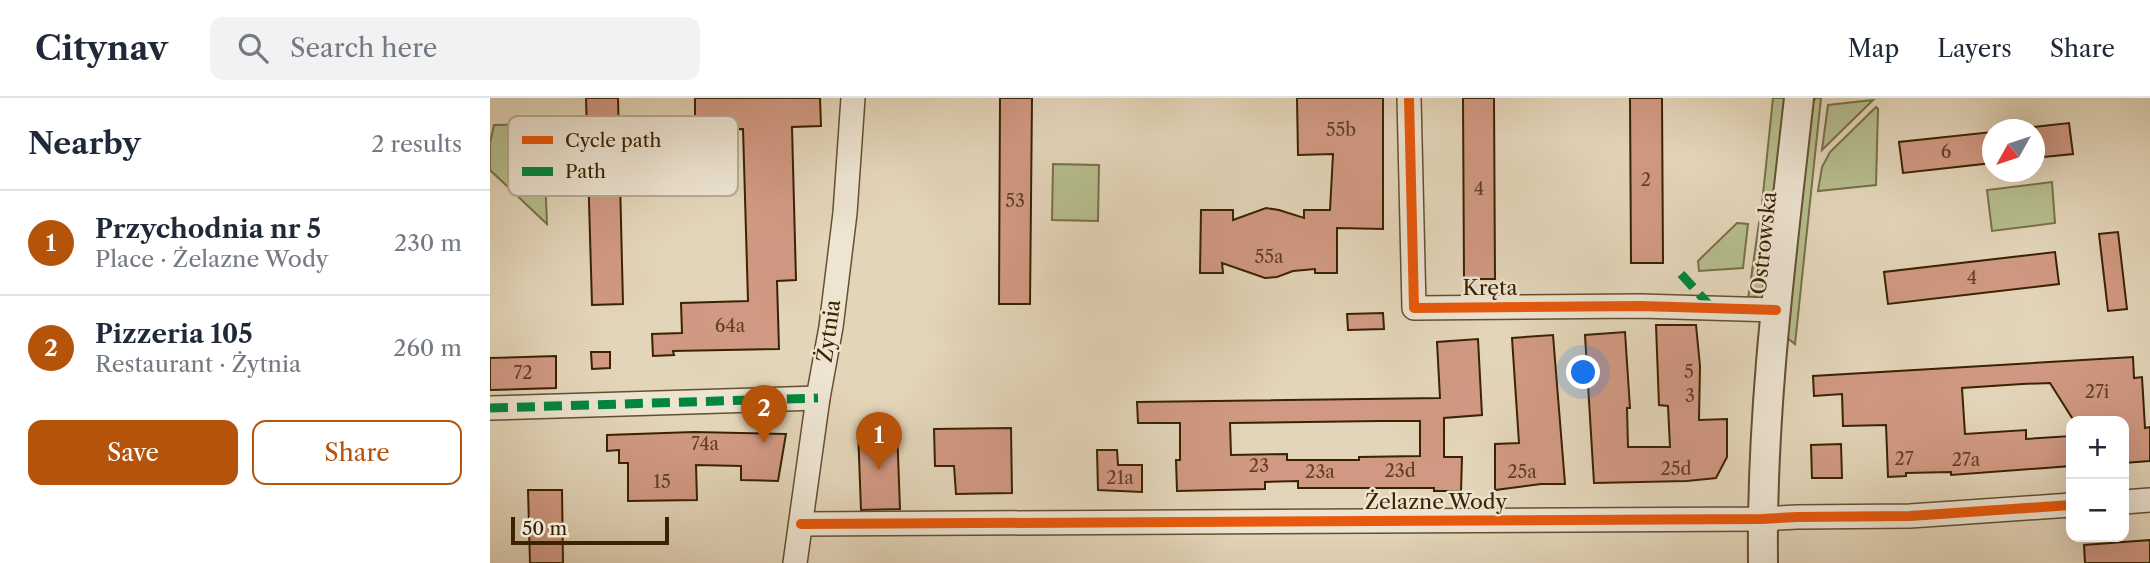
<!DOCTYPE html>
<meta charset="utf-8">
<style>
:root{--surface:#fff;--page:#f2f2f3;--text:#1f2937;--muted:#747a83;--line:#e0e1e3;--accent:#b45309}
body{margin:0;font-family:"Libre Caslon Text",serif;background:var(--page);color:var(--text)}
.controls{position:absolute;right:21px;bottom:21px;display:grid;overflow:hidden;border-radius:14px;box-shadow:0 7px 28px #0002}
.controls button{width:63px;height:63px;display:grid;place-items:center;padding:0;border:0;border-bottom:2px solid var(--line);background:var(--surface);color:var(--text);font:35px sans-serif}
.compass{position:absolute;left:1492px;top:21px;width:63px;height:63px;border-radius:50%;background:var(--surface);box-shadow:0 7px 28px #0002;rotate:230deg}
.scale{position:absolute;left:21px;bottom:18px;width:158px;box-sizing:border-box;padding-left:7px;border:4px solid #3a2300;border-top:0;font-size:19px;line-height:24px;white-space:nowrap;color:#3a2300;-webkit-text-stroke:5px #ede4d2;paint-order:stroke}
.you{position:absolute;left:1094px;top:275px;width:24px;height:24px;margin:-18px;border:5px solid #fff;border-radius:50%;background:#1a73e8;box-shadow:0 0 0 10px #1a73e833}
.badge{display:grid;place-items:center;width:46px;height:46px;border-radius:50%;background:var(--accent);color:#fff;font-size:23px;font-weight:700}
.pin{position:absolute;translate:-50% -58px;filter:drop-shadow(0 2px 4px #0008)}
.pin::after{content:'';position:absolute;top:37px;width:24px;height:21px;background:inherit;clip-path:polygon(0 0,100% 0,50% 100%)}
.list{margin:0;padding:0;list-style:none}
h2{display:flex;justify-content:space-between;align-items:center;height:91px;margin:0;padding:0 28px;font-size:30px}
h2 small{font-size:23px;font-weight:400;color:var(--muted)}
.list li{display:grid;grid-template-columns:46px 1fr auto;gap:21px;align-items:center;box-sizing:border-box;height:105px;padding:0 28px;border-top:2px solid var(--line)}
.list b{display:block;font-size:26px;white-space:nowrap}
.list p{margin:0;font-size:23px;white-space:nowrap;color:var(--muted)}
.list em{font-size:23px;font-style:normal;color:var(--muted)}
.actions{display:flex;gap:14px;padding:21px 28px}
.actions a{flex:1;padding:16px 0;border:2px solid var(--accent);border-radius:14px;text-align:center;font-size:24px;color:var(--accent)}
.actions .main{background:var(--accent);color:#fff}
.icon{flex:none;width:38px;height:38px;fill:none;stroke:currentColor;stroke-width:2;stroke-linecap:round;stroke-linejoin:round}
.map{position:relative;flex:none;width:1660px;height:465px;overflow:hidden}
header{display:flex;align-items:center;gap:42px;box-sizing:border-box;height:98px;padding:0 35px;background:var(--surface);border-bottom:2px solid var(--line)}
header strong{font-size:33px}
nav{display:flex;gap:38px;margin-inline-start:auto;font-size:24px}
.search{width:490px;height:63px;background:var(--page);display:flex;align-items:center;gap:18px;box-sizing:border-box;padding:0 24px;border-radius:14px;color:var(--muted);font-size:26px}
main{display:flex}
aside{flex:1;background:var(--surface)}
.map>svg:first-child{display:block}
.green{fill:#b6bd8e;stroke:#787047;stroke-width:2}
.building{fill:#d19983;stroke:#3a2300;stroke-width:2;fill-rule:evenodd}
.lines{fill:none;stroke-linecap:round;stroke-linejoin:round}
.minor-casing{stroke:#64502e;stroke-width:26}
.tertiary-casing{stroke:#64502e;stroke-width:32}
.minor{stroke:#ede4d2;stroke-width:23}
.tertiary{stroke:#ede4d2;stroke-width:28}
.quiet{stroke:#00873e;stroke-width:9;stroke-dasharray:18 9;stroke-linecap:butt}
.cycleway-casing{stroke:#ede4d2;stroke-width:15}
.cycleway{stroke:#e8590c;stroke-width:10}
.labels{text-anchor:middle;stroke-width:5;stroke-linejoin:round;paint-order:stroke}
.number-label{font-size:18px;fill:#604021}
.street-label{font-size:21px;fill:#3a2300;stroke:#ede4d2}
.key{fill:#ede4d2;stroke:#b7aa93;stroke-width:2}
.key-label{font-size:19px;fill:#3a2300}
</style>
<header>
<strong>Citynav</strong>
<div class="search"><svg class="icon" aria-label="search" viewBox="0 0 24 24"><circle cx="10" cy="10" r="6"/><path d="M15 15l6 6"/></svg>Search here</div>
<nav><a>Map</a><a>Layers</a><a>Share</a></nav>
</header>
<main>
<aside>
<h2>Nearby<small>2 results</small></h2>
<ul class="list">
<li><span class="badge">1</span><div><b>Przychodnia nr 5</b><p>Place · Żelazne Wody</p></div><em>230 m</em></li>
<li><span class="badge">2</span><div><b>Pizzeria 105</b><p>Restaurant · Żytnia</p></div><em>260 m</em></li>
</ul>
<div class="actions"><a class="main">Save</a><a>Share</a></div>
</aside>
<div class="map">
<svg width="1660" height="465" viewBox="0 0 1660 465">
<rect width="100%" height="100%" fill="#e3d5b9"/>
<filter id="stains"><feTurbulence type="fractalNoise" baseFrequency=".00286" numOctaves="4"/><feColorMatrix values="0 0 0 0 .2 0 0 0 0 .09 0 0 0 0 .02 0 0 0 .5 -.17"/></filter>
<radialGradient id="worn" r=".72"><stop offset=".6" stop-color="#630" stop-opacity="0"/><stop offset="1" stop-color="#630" stop-opacity=".3"/></radialGradient>
<g class="green">
<polygon points="1283,0 1296,0 1283,108 1272,106"/>
<polygon points="1326,0 1331,0 1305,246 1296,239 1319,9"/>
<polygon points="1383,2 1332,52 1338,7"/>
<polygon points="1386,9 1388,11 1386,87 1328,93 1332,69 1340,54"/>
<polygon points="53,26 57,126 0,72 0,45 4,27"/>
<polygon points="563,66 609,67 608,123 562,122"/>
<polygon points="1562,84 1565,125 1502,133 1497,92"/>
<polygon points="1247,125 1258,126 1253,170 1209,173 1208,163 1211,160"/>
<polygon points="1269,125 1276,131 1280,140 1276,189 1271,196 1258,201"/>
</g>
<g class="building">
<polygon points="96,0 128,0 133,206 102,207"/>
<polygon points="205,0 330,0 331,28 302,29 306,182 287,183 289,251 183,253 184,257 163,258 162,236 192,235 191,205 258,203 253,31 205,32"/>
<polygon points="510,0 542,0 540,206 509,206"/>
<polygon points="807,0 893,0 893,131 847,130 847,175 825,175 825,171 803,173 787,179 775,180 732,165 733,175 710,175 711,112 743,112 743,122 776,110 789,112 814,120 814,112 840,112 843,56 808,57"/>
<polygon points="973,0 1004,0 1005,181 974,181"/>
<polygon points="1140,0 1172,0 1173,165 1141,165"/>
<polygon points="1579,25 1583,56 1544,60 1544,29"/>
<polygon points="1502,34 1502,65 1413,75 1409,44"/>
<polygon points="1628,134 1637,211 1618,213 1609,136"/>
<polygon points="1565,154 1569,186 1398,206 1394,174"/>
<polygon points="893,215 894,231 858,232 857,216"/>
<polygon points="1166,227 1206,227 1210,268 1209,322 1237,321 1237,359 1226,380 1197,383 1104,385 1095,237 1135,234 1140,310 1137,310 1138,349 1180,349 1178,308 1169,307"/>
<polygon points="1063,237 1075,386 1051,386 1005,392 1005,346 1029,345 1022,240"/>
<path d="M988 241 992 317 954 320V359H972L971 393H944V390H808V383L775 384V391L687 393 686 362H690V325H648L647 304 950 300 947 244ZM889 323H930V358L869 359V362H797V356L741 357 740 325Z"/>
<polygon points="101,254 120,254 120,270 102,271"/>
<polygon points="66,258 66,290 0,292 0,260"/>
<polygon points="1643,259 1644,280 1652,279 1655,330 1660,329 1660,363 1634,365 1634,323 1584,323 1560,285 1532,286 1472,290 1475,336 1536,332 1536,341 1581,338 1581,368 1461,377 1461,374 1416,375 1416,378 1398,379 1396,327 1353,328 1352,296 1324,298 1323,278"/>
<polygon points="407,330 410,411 371,412 368,331"/>
<polygon points="521,330 522,395 466,396 464,368 445,368 444,331"/>
<polygon points="204,334 296,336 288,383 251,382 251,368 206,367 207,402 138,403 138,365 129,365 129,352 117,353 117,337"/>
<polygon points="1351,346 1352,380 1322,380 1321,347"/>
<polygon points="607,352 627,352 628,367 652,367 652,394 608,392"/>
<polygon points="38,392 72,392 73,465 40,465"/>
<polygon points="1660,442 1660,465 1595,465 1594,447"/>
</g>
<g class="lines">
<defs>
<g id="minor">
<polyline points="919,0 924,210 1150,208 1286,212"/>
<polyline points="0,310 328,300"/>
<polyline points="1634,404 1660,402"/>
<polyline points="311,426 1272,421 1307,419 1420,418 1581,407"/>
<polyline points="305,465 328,300 341,229 355,115 363,0"/>
</g>
<path id="tertiary" d="M1273 465C1271 309 1292 154 1309 0"/>
</defs>
<use href="#minor" class="minor-casing"/>
<use href="#tertiary" class="tertiary-casing"/>
<use href="#minor" class="minor"/>
<use href="#tertiary" class="tertiary"/>
<g class="quiet">
<polyline points="1191,176 1222,210"/>
<polyline points="0,310 328,300"/>
</g>
<defs>
<g id="cycleway">
<polyline points="919,0 924,210 1150,208 1286,212"/>
<polyline points="311,426 1272,421 1307,419 1420,418 1581,407"/>
</g>
</defs>
<use href="#cycleway" class="cycleway-casing"/>
<use href="#cycleway" class="cycleway"/>
</g>
<g class="labels">
<g class="number-label">
<text x="851" y="38">55b</text>
<text x="1456" y="60">6</text>
<text x="1156" y="88">2</text>
<text x="989" y="97">4</text>
<text x="525" y="109">53</text>
<text x="779" y="165">55a</text>
<text x="1482" y="186">4</text>
<text x="240" y="234">64a</text>
<text x="1199" y="280">5</text>
<text x="33" y="281">72</text>
<text x="1607" y="300">27i</text>
<text x="1200" y="304">3</text>
<text x="215" y="352">74a</text>
<text x="1414" y="367">27</text>
<text x="1476" y="368">27a</text>
<text x="769" y="374">23</text>
<text x="1186" y="377">25d</text>
<text x="910" y="379">23d</text>
<text x="830" y="380">23a</text>
<text x="1032" y="380">25a</text>
<text x="630" y="386">21a</text>
<text x="172" y="390">15</text>
</g>
<g class="street-label">
<text transform="translate(1274 145) rotate(-84)" y="7">Ostrowska</text>
<text x="1000" y="197">Kręta</text>
<text transform="translate(339 233) rotate(-82)" y="7">Żytnia</text>
<text x="946" y="411">Żelazne Wody</text>
</g>
</g>
<rect x="18" y="18" width="230" height="80" rx="10" class="key"/>
<rect x="32" y="38" width="31" height="8" fill="#e8590c"/>
<rect x="32" y="69" width="31" height="9" fill="#00873e"/>
<g class="key-label">
<text x="75" y="49">Cycle path</text>
<text x="75" y="80">Path</text>
</g>
<rect width="100%" height="100%" filter="url(#stains)"/>
<rect width="100%" height="100%" fill="url(#worn)"/>
</svg>
<div class="controls">
<button>+</button>
<button>−</button>
</div>
<svg class="compass" viewBox="-18 -18 36 36"><path d="M0-13l5 13h-10z" fill="#e53935"/><path d="M0 13l5-13h-10z" fill="#747a83"/></svg>
<div class="scale">50 m</div>
<div class="you"></div>
<div class="pin badge" style="left:389px;top:372px">1</div>
<div class="pin badge" style="left:274px;top:345px">2</div>
</div>
</main>
